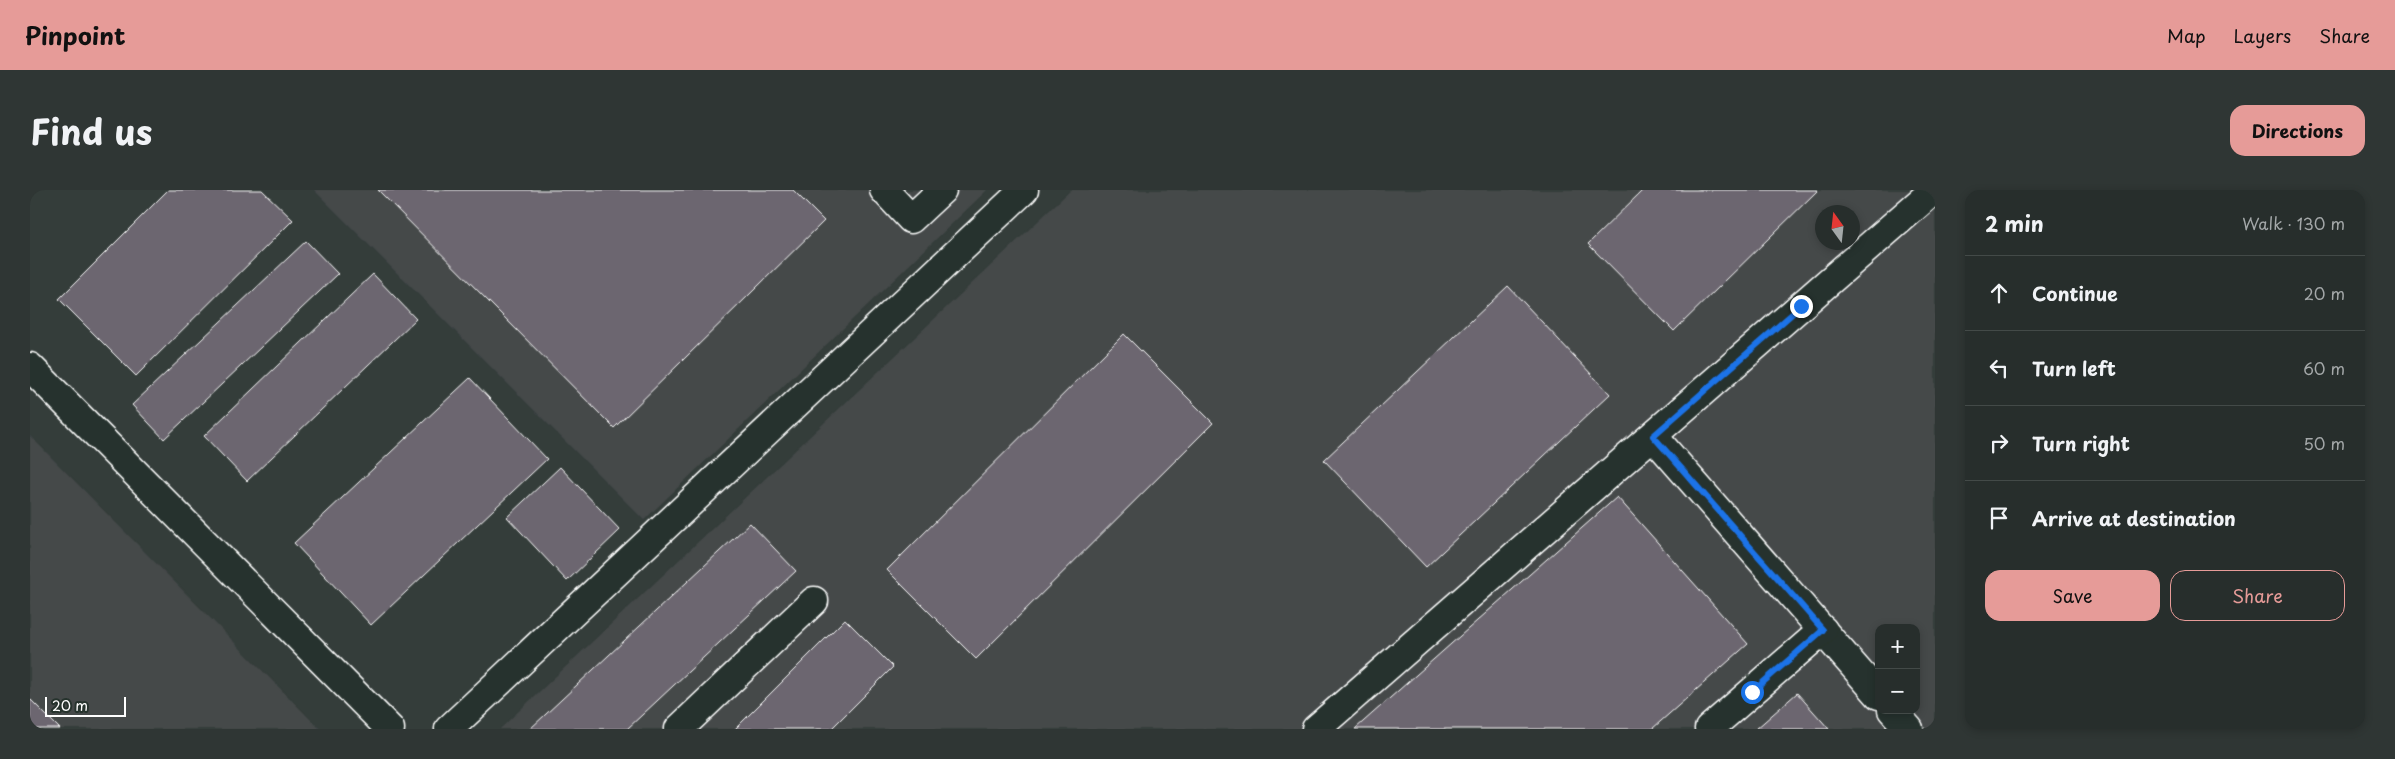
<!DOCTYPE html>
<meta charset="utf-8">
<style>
:root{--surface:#272e2c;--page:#2f3634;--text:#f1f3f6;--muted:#a4a8a9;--line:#434a48;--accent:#e69b98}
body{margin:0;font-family:"Playpen Sans",sans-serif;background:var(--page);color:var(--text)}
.controls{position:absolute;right:15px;bottom:15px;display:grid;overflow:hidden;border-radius:10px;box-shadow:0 2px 8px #0003}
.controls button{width:45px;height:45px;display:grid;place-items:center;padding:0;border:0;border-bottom:1px solid var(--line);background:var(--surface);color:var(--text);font:25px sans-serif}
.compass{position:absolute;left:1785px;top:15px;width:45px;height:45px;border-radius:50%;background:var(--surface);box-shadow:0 2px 8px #0003;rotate:345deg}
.scale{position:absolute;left:15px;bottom:12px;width:81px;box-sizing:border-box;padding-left:5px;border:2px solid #fff;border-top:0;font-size:14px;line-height:18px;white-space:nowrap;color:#fff;-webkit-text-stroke:4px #26332d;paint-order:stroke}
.stop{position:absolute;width:15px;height:15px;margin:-11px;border:4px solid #1a73e8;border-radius:50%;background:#fff}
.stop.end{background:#1a73e8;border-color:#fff;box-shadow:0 1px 5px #0008}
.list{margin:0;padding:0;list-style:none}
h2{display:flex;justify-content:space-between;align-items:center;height:65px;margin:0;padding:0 20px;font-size:21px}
h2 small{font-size:16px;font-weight:400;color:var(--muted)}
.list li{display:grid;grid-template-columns:32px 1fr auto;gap:15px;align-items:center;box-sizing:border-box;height:75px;padding:0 20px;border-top:1px solid var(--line)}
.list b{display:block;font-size:19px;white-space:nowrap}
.list em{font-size:16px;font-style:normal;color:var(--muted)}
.actions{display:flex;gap:10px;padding:15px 20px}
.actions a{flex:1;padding:11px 0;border:1px solid var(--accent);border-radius:15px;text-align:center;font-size:18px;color:var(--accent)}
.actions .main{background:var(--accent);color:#111}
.icon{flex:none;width:28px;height:28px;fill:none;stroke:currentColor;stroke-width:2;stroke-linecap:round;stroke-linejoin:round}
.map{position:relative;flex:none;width:1905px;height:539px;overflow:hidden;border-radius:15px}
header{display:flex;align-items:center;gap:30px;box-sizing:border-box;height:70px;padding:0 25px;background:var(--accent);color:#111}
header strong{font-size:24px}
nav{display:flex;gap:28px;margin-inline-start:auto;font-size:18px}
.intro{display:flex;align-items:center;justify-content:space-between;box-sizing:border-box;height:120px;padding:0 30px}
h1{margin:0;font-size:35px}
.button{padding:12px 22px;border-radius:15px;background:var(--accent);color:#111;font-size:18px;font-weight:700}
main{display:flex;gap:30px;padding:0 30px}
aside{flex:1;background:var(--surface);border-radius:15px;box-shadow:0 2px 8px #0003}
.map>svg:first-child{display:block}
.built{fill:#45494a;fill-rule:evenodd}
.building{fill:#6c6670;stroke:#fff}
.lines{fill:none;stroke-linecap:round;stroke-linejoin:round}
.minor-casing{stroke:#fff;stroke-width:31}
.minor{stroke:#26332d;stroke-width:28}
.route{stroke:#1a73e8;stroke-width:6}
</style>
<header>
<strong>Pinpoint</strong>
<nav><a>Map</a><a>Layers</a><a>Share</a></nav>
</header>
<div class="intro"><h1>Find us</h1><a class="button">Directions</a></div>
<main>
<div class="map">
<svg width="1905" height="539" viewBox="0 0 1905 539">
<rect width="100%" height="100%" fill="#343d3a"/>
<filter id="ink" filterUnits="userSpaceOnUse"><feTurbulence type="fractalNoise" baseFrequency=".02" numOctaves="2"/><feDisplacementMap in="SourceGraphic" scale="10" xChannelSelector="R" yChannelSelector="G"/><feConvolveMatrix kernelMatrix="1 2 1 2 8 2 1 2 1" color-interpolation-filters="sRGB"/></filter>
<g filter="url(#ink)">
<g class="built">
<polygon points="284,0 957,0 614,330"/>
<path d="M1041 0H1905V539H470ZM1792 22H1822V52H1792ZM1849 438H1886V520H1849Z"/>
<polygon points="0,246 290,539 0,539"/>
</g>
<g class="building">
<polygon points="138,0 232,0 263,30 106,186 29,109"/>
<polygon points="348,0 763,0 794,31 584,238"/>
<polygon points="1613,0 1788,0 1644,141 1558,54"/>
<polygon points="276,51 308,84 134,249 102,215"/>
<polygon points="343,84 386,129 217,291 174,246"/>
<polygon points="1478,96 1580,204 1396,377 1294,270"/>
<polygon points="1094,144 1183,233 946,469 857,380"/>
<polygon points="440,188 517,269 341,435 264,353"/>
<polygon points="530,277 590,340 537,391 477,327"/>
<polygon points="1587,307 1718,454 1622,539 1325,539"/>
<polygon points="720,333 766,381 597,539 500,539"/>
<polygon points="815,429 863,477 801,539 705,539"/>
<polygon points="1767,503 1799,539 1726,539"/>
<polygon points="0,509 30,539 0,539"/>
</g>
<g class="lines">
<defs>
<g id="minor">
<polyline points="854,0 881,29 912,0"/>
<polyline points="0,177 360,539"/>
<polyline points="1623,246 1849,505"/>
<polyline points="1862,520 1879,539"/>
<polyline points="419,539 994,0"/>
<polyline points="649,539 784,411"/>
<polyline points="1286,539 1904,0"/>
<polyline points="1679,539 1793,440"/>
</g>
</defs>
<use href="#minor" class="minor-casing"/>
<use href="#minor" class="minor"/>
</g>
</g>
<g class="lines" filter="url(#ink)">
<polyline class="route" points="1722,502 1793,440 1623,246 1771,116"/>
</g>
</svg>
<div class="controls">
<button>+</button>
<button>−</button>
</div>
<svg class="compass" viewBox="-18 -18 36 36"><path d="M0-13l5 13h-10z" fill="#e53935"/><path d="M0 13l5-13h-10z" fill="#a4a8a9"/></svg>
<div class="scale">20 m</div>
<div class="stop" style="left:1722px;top:502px"></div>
<div class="stop end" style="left:1771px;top:116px"></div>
</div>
<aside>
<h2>2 min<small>Walk · 130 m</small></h2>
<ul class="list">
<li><svg class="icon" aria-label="ahead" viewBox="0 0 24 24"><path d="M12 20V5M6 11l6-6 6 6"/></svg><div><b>Continue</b></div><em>20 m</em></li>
<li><svg class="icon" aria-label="left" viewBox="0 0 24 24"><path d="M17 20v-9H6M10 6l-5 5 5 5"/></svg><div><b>Turn left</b></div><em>60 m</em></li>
<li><svg class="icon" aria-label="right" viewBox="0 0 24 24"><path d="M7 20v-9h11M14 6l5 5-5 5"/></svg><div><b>Turn right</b></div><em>50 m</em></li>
<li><svg class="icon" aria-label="arrive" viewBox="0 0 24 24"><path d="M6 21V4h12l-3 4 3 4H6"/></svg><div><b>Arrive at destination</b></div></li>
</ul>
<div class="actions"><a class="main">Save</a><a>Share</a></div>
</aside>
</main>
